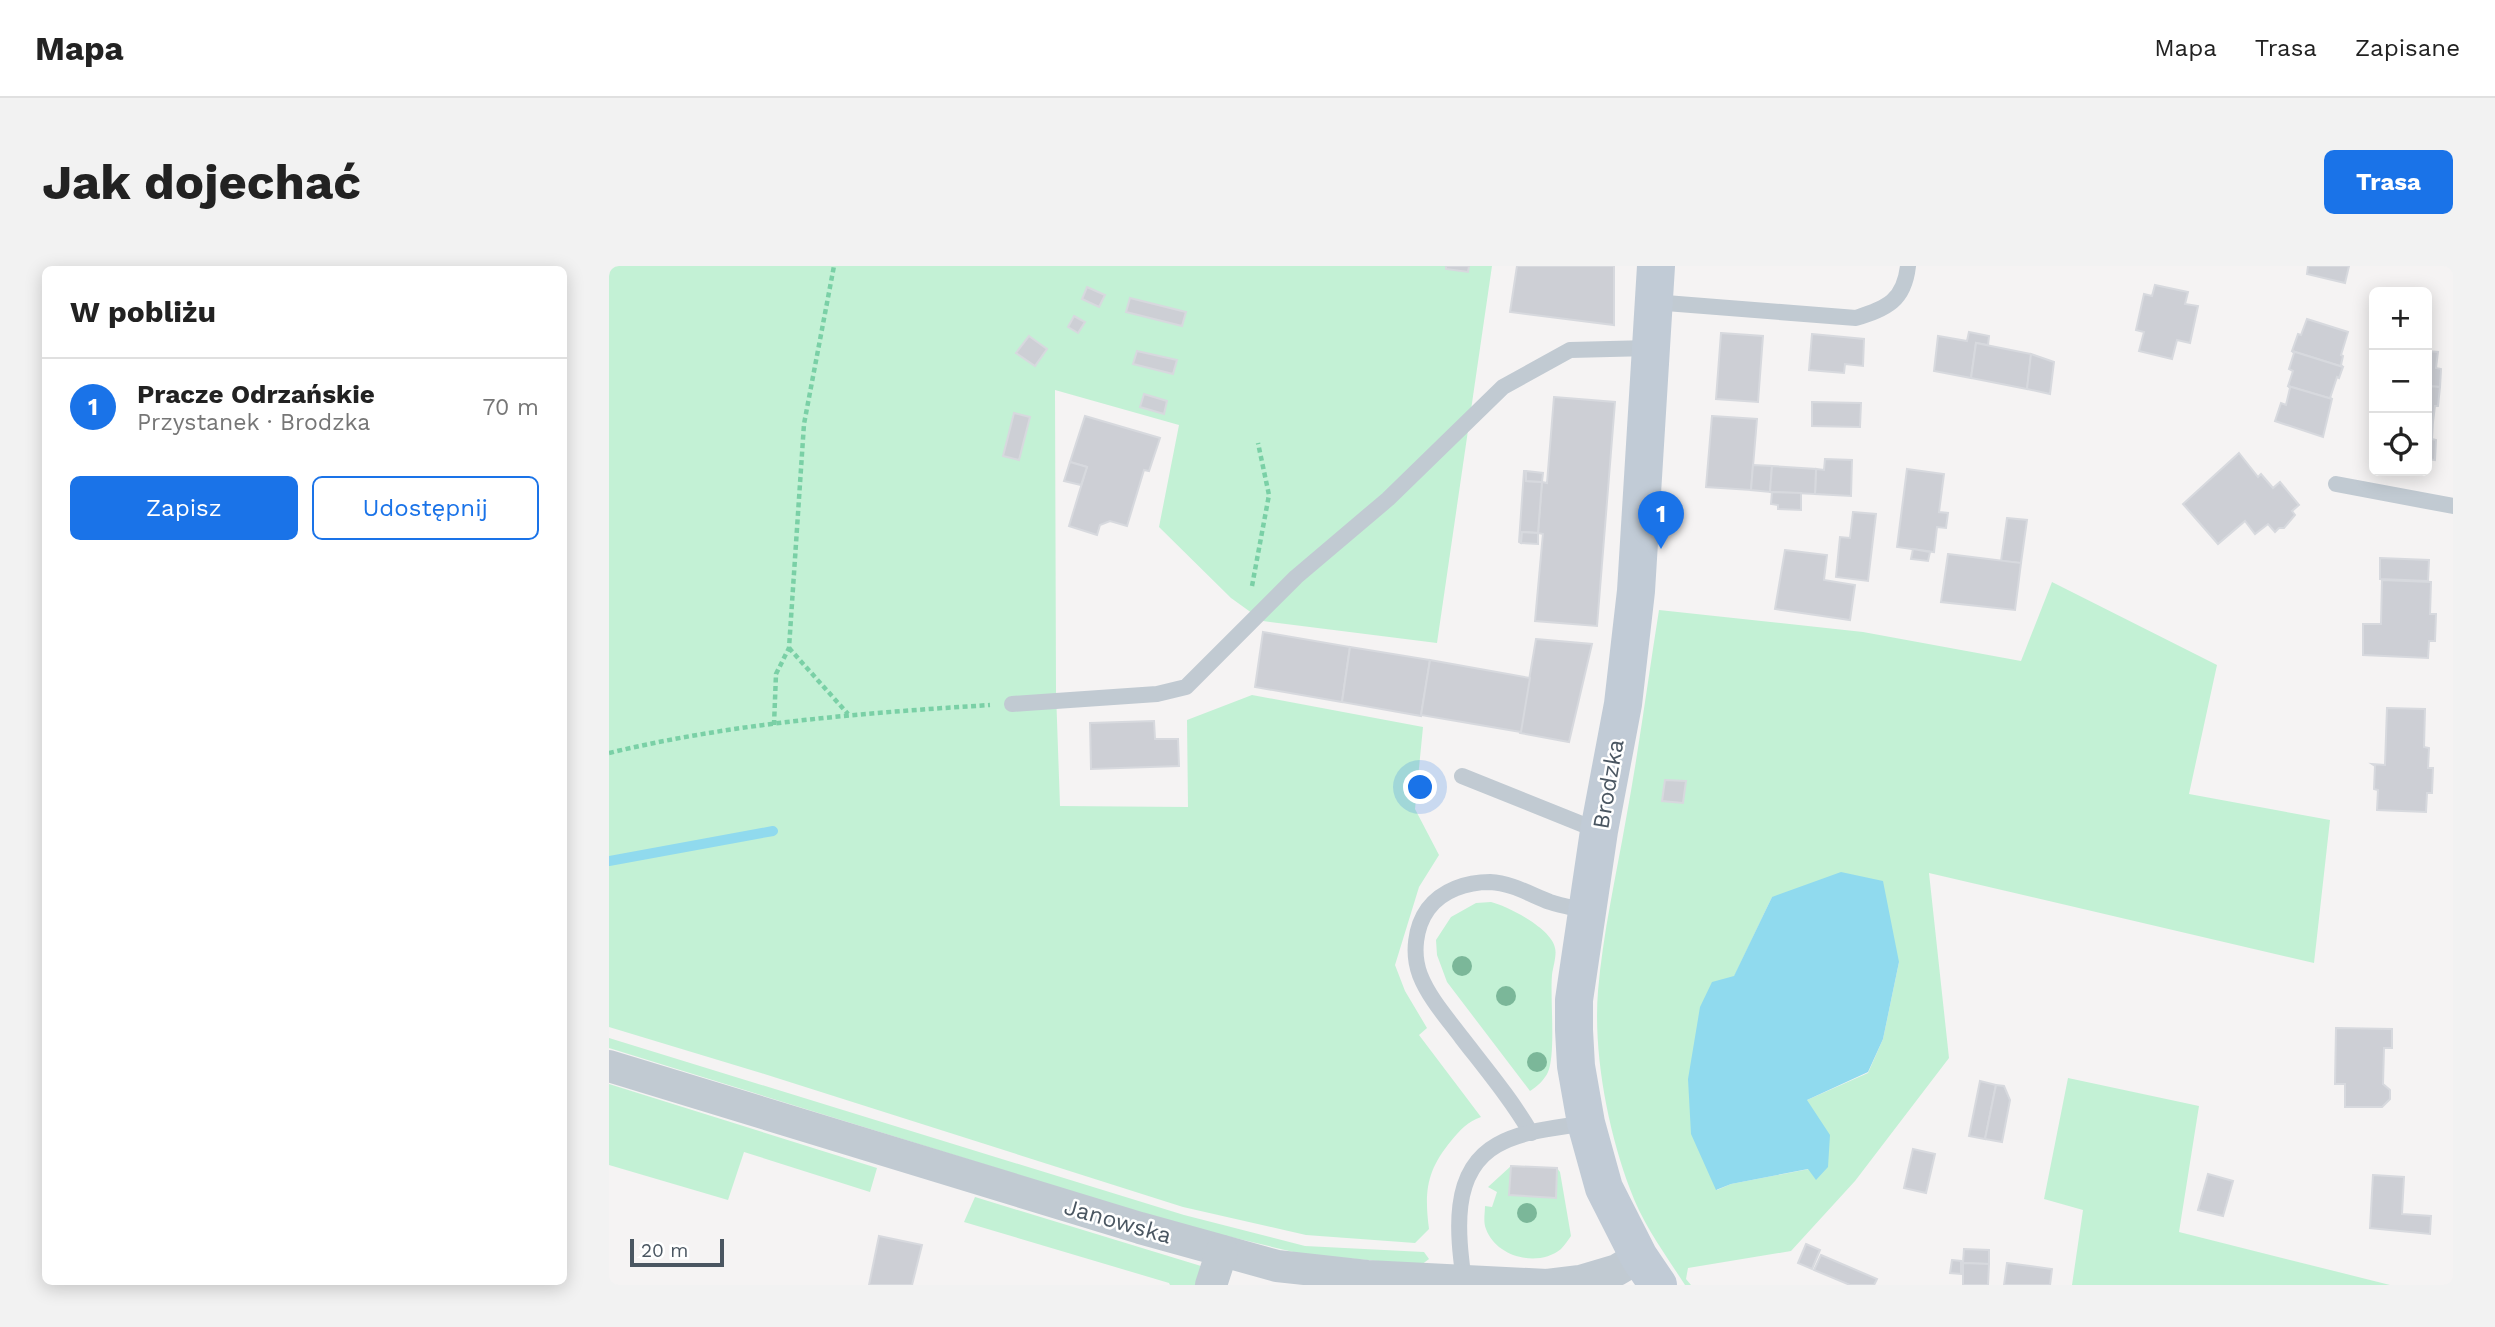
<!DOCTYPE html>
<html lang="pl">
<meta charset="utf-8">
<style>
:root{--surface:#fff;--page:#f2f2f2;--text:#222;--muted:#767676;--line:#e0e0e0;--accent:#1a73e8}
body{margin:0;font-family:"Work Sans",sans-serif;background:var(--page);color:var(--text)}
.controls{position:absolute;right:21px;top:21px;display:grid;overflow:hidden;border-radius:10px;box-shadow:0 4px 18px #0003}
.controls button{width:63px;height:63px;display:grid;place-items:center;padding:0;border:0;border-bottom:2px solid var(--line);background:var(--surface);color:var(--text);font:35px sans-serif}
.scale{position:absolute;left:21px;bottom:18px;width:94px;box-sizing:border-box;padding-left:7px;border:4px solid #4a5661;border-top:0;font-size:19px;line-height:24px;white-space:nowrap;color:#4a5661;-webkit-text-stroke:5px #fff;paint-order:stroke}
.you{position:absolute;left:812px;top:522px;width:24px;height:24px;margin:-18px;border:5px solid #fff;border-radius:50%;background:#1a73e8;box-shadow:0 0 0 10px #1a73e833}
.badge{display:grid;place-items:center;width:46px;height:46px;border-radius:50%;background:var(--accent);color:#fff;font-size:23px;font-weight:700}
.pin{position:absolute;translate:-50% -58px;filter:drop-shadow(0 2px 4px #0008)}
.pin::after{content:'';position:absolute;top:37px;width:24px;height:21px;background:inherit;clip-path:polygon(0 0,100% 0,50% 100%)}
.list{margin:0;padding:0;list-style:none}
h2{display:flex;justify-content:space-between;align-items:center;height:91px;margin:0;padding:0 28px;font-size:30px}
h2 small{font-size:23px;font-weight:400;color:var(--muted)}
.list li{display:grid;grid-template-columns:46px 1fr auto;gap:21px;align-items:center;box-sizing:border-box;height:98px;padding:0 28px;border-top:2px solid var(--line)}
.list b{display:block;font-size:26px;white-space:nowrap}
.list p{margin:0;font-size:23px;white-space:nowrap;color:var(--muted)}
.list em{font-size:23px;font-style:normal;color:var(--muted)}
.actions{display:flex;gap:14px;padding:21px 28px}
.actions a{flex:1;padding:16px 0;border:2px solid var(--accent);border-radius:10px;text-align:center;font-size:24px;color:var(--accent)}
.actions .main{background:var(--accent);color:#fff}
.icon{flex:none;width:38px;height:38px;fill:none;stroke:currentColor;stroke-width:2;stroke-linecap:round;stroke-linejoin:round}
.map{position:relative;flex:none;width:1844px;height:1019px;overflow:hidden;border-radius:10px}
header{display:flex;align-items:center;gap:42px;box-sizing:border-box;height:98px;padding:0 35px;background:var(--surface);border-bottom:2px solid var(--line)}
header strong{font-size:33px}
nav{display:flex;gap:38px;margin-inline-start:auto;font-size:24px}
.intro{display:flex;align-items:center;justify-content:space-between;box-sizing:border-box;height:168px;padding:0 42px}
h1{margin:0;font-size:49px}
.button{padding:18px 32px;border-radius:10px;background:var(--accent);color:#fff;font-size:24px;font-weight:700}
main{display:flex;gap:42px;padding:0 42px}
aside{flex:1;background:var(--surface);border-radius:10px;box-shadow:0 4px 18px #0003}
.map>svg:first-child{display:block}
.green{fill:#c3f1d5;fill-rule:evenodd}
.water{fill:#90daee}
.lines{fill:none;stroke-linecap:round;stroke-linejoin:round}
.stream{stroke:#90daee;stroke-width:10}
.building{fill:#cdcfd5;stroke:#d7d9de;stroke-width:2}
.path{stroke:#7ad0a6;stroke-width:4.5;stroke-dasharray:5 3.5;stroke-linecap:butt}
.lane{stroke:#c1cad2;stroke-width:16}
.street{stroke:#c1cad2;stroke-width:32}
.secondary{stroke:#c1cbd6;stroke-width:38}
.tree{fill:#7bb799}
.labels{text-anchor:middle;stroke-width:5;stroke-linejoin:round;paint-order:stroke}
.street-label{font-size:23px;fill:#4a5661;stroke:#fff}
</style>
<header>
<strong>Mapa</strong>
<nav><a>Mapa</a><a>Trasa</a><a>Zapisane</a></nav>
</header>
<div class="intro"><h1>Jak dojechać</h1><a class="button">Trasa</a></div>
<main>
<aside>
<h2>W pobliżu<small></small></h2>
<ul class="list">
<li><span class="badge">1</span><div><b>Pracze Odrzańskie</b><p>Przystanek · Brodzka</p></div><em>70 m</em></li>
</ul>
<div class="actions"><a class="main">Zapisz</a><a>Udostępnij</a></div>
</aside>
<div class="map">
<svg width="1844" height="1019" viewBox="0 0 1844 1019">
<rect width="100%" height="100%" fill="#f5f3f3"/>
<g class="green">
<path d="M0 0H883L828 377 654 355 622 332 550 261 570 159 446 124 447 426 451 540 579 541 578 454 643 429 814 461 806 543 830 589 810 621 786 699 796 725 818 762 810 769 872 851C858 856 852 863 842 875 818 904 815 925 820 963L806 977 697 969 574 941 152 807 0 761Z"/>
<path d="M1443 316 1608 399 1580 528 1721 554 1705 697 1320 607 1340 792 1246 915 1182 985 1079 1002 1077 1013 1082 1019H1076C1056 988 1033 957 1021 923 999 864 984 788 989 725 994 667 1007 610 1017 553 1030 483 1039 413 1050 344L1254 366 1412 395ZM1163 631 1290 696 1274 773 1259 807 1198 834 1207 913 1200 903 1122 918 1108 924 1125 711Z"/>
<path d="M882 636C899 640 943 663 946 682 948 689 944 701 943 709 941 733 947 787 939 806 936 813 928 821 921 825L838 716 828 689 827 674 842 651 867 637Z"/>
<polygon points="0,772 575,949 696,980 815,986 820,993 812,999 693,988 571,959 0,782"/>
<polygon points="1459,812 1590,840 1570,966 1781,1019 1463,1019 1474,944 1435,933"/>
<polygon points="0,818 268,902 261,926 135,886 119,934 0,899"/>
<path d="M902 900 900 929 947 932 948 902 951 906 962 970C959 974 956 979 952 983 929 1002 887 991 877 963 874 956 876 947 876 940L883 941 888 926 879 921Z"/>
<polygon points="366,931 592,1000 592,1019 561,1019 560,1017 355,956"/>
</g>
<polygon class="water" points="1232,606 1274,615 1290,696 1274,773 1259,806 1198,834 1221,869 1219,901 1207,914 1199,903 1122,918 1107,924 1082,868 1079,813 1091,741 1103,716 1125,710 1163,631"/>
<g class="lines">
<polyline class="stream" points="0,595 164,565"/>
</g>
<g class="building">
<polygon points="837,0 860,0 859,6 837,3"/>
<polygon points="908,0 1005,0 1005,59 901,46"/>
<polygon points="1699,0 1740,0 1736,17 1698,8"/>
<polygon points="1546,19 1579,26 1576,38 1589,40 1581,77 1568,74 1563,93 1530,85 1535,66 1527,64 1535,28 1543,30"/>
<polygon points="478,21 496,29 490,41 473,33"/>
<polygon points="521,32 577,46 573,60 517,46"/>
<polygon points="465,50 476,56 469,67 459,61"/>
<polygon points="1698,53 1739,66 1732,89 1734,90 1732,99 1734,101 1683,85 1689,68 1692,69"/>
<polygon points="1360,66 1380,70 1379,79 1367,77 1362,112 1325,105 1329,70 1358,75"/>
<polygon points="1112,67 1154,70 1149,136 1107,133"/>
<polygon points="1203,68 1255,73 1254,100 1236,98 1235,107 1200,104"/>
<polygon points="420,70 438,83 426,100 407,87"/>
<polygon points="1367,77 1422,88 1418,123 1362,112"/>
<polygon points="528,85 568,94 564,108 524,98"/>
<polygon points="1683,85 1734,101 1730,112 1728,111 1721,132 1723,133 1679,120 1684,105 1680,103 1685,87"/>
<polygon points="1818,85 1829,86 1827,102 1832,103 1831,121 1818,120"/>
<polygon points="1422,88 1445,96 1441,128 1418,123"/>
<polygon points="1679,120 1723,133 1714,171 1666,155 1672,137 1677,139 1681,122"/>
<polygon points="1818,120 1831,121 1829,140 1826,140 1824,156 1818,156"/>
<polygon points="535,128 558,135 555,148 531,141"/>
<polygon points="945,131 1006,136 988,360 926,355 933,278 934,268 929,267 933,216 938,217"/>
<polygon points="1203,136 1252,137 1251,161 1203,160"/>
<polygon points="405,147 421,151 410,194 394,190"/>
<polygon points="476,150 551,172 540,205 535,204 518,260 501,255 491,259 488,269 460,260 478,201 461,196"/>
<polygon points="1103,150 1148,153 1142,224 1097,221"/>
<polygon points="1818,156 1824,156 1823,173 1827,174 1826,194 1818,193"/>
<polygon points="1630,187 1649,211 1652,208 1664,222 1671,216 1690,239 1683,245 1686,249 1675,262 1670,262 1666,266 1659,258 1646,268 1636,255 1609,278 1574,238"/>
<polygon points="1216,193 1243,194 1242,230 1206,228 1207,203 1215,204"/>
<polygon points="461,196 478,201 472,219 455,215"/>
<polygon points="1144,199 1163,200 1161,226 1142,224"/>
<polygon points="1163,200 1207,203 1206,228 1161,226"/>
<polygon points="1298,203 1335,208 1330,246 1339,247 1337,262 1328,261 1325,286 1288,281"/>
<polygon points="915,205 917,205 917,215 933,216 929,267 913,266 912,277 910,276"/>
<polygon points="917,205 934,207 933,216 917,215"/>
<polygon points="1163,226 1192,227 1192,244 1169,243 1169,239 1162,238"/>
<polygon points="1244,246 1267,248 1259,315 1227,311 1231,271 1241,272"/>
<polygon points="1398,252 1418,254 1412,297 1392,295"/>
<polygon points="913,266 929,267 929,278 912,277"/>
<polygon points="1304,283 1321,286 1319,295 1302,293"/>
<polygon points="1176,284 1218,289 1215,314 1246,319 1241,354 1166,343"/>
<polygon points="1339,288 1412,297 1406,344 1332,336"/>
<polygon points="1771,292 1820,294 1819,315 1771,313"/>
<polygon points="1773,314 1822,316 1821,348 1827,348 1826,375 1820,375 1819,392 1754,389 1754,358 1772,358"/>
<polygon points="654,366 741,381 733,436 646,421"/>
<polygon points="927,373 983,378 960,476 911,467"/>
<polygon points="741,381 821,394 812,450 733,436"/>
<polygon points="821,394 921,412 912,466 812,449"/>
<polygon points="1778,442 1816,443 1815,481 1820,482 1819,502 1824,502 1823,527 1818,527 1817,546 1768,544 1769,524 1765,523 1766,500 1763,498 1776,499"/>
<polygon points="545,455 546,473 569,473 570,500 482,503 481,457"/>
<polygon points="1056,514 1077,515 1074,537 1053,535"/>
<polygon points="1727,762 1783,763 1783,782 1775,782 1774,818 1781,824 1781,833 1773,841 1736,841 1736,818 1726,818"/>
<polygon points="1371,815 1387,819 1376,873 1360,870"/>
<polygon points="1387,819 1395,820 1401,834 1393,876 1376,873"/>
<polygon points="1304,883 1326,888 1317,927 1295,922"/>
<polygon points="902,900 948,902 947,932 900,929"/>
<polygon points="1599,908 1624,915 1614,950 1589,944"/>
<polygon points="1764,909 1795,911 1793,948 1822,950 1821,968 1761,962"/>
<polygon points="270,970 313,979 303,1019 260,1019"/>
<polygon points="1197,978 1211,984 1203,1003 1189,997"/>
<polygon points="1355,983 1380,984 1380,998 1354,997"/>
<polygon points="1212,989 1268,1013 1265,1019 1241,1019 1205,1004"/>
<polygon points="1343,994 1352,995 1352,1008 1341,1007"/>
<polygon points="1354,997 1380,998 1379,1019 1354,1019"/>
<polygon points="1398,997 1443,1003 1441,1019 1395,1019"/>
</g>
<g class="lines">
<g class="path">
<polyline points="643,320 660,229 649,177"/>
<polyline points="180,382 239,448"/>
<polyline points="165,459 167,408 180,382 195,158 225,0"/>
<path d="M0 487C124 457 253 447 381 439"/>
</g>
<g class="lane">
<path d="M1044 36 1247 52C1278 42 1295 35 1299 0"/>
<polyline points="1727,218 1844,240"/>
<polyline points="403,438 548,428 577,421 687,311 779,233 894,121 961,84 1041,82"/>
<polyline points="853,510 990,565"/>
<path d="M922 867C902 833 877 803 853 772 838 752 820 732 811 709 803 688 806 661 819 643 833 624 858 616 881 616 903 617 922 629 941 636 953 640 966 642 978 645"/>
<path d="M855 1016C849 970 840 906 888 879 914 864 949 862 977 857"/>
</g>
<g class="street">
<polyline points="0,800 531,962 668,1000 758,1010 938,1019 971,1015 1008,1004 1030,991"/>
<polyline points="602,1019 613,985"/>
</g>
<polyline class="secondary" points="1047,0 1027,325 1014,438 990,565 965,734 965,764 967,800 977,857 995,922 1030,991 1049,1019"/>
</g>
<g class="tree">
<circle cx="853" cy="700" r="10"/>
<circle cx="897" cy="730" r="10"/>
<circle cx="928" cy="796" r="10"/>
<circle cx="918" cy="947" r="10"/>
</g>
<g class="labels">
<g class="street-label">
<text transform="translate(999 518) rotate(-80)" y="8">Brodzka</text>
<text transform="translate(509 955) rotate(16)" y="8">Janowska</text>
</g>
</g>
</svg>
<div class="controls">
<button>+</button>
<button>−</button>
<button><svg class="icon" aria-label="locate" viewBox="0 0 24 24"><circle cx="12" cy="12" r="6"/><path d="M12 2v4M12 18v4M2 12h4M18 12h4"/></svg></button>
</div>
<div class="scale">20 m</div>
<div class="you"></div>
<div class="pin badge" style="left:1052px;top:283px">1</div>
</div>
</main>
